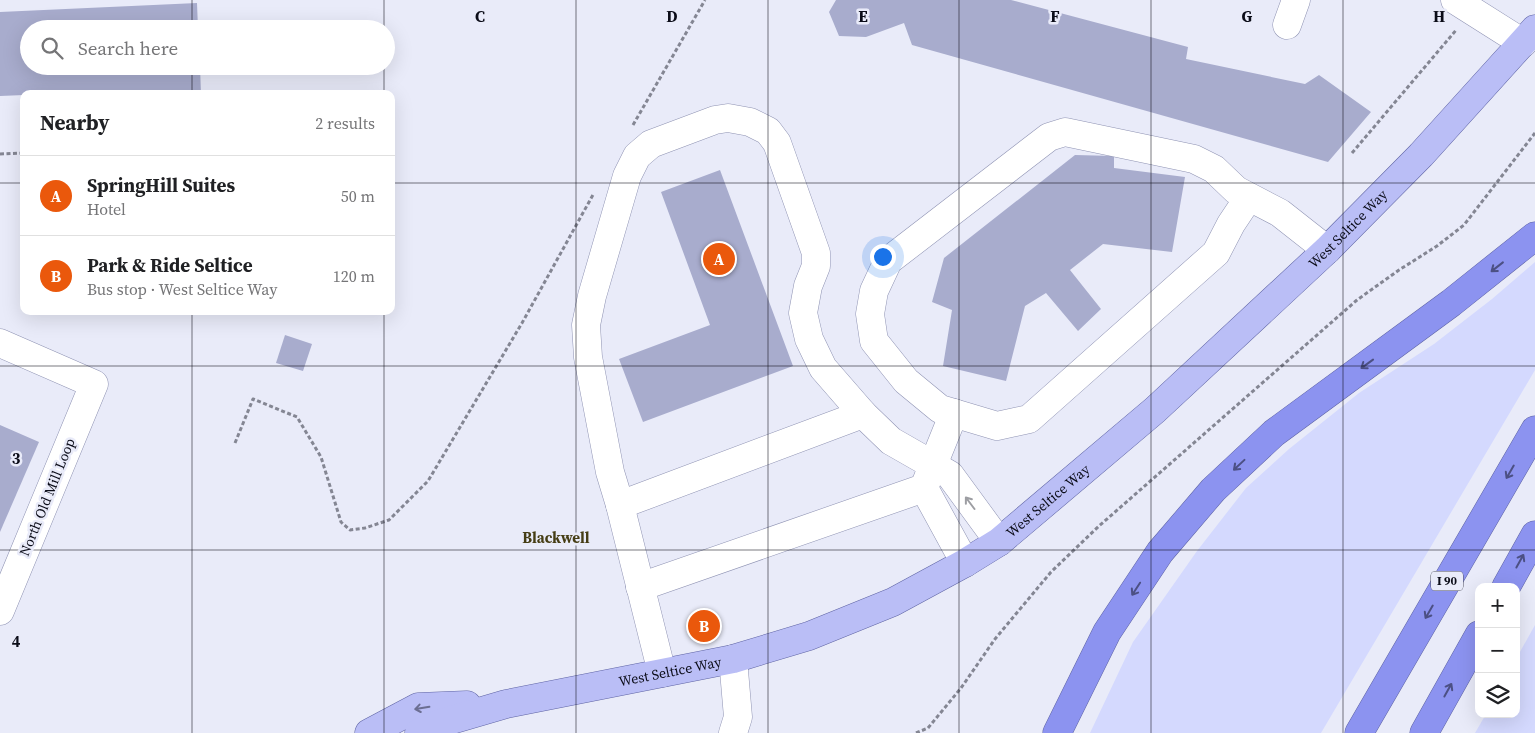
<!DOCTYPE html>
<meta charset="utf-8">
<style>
:root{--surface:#fff;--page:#f2f2f2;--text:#202124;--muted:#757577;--line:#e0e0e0;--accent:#ea580c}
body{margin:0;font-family:"Source Serif 4",serif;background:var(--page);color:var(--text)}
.controls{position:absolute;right:15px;bottom:15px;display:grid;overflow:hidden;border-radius:10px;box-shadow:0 5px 20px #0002}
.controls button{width:45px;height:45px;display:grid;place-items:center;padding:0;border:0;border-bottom:1px solid var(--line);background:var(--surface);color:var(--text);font:25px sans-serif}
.you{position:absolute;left:882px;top:256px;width:18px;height:18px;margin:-12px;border:4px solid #fff;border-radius:50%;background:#1a73e8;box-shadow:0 0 0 8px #1a73e833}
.badge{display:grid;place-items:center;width:32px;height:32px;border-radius:50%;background:var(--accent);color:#fff;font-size:16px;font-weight:700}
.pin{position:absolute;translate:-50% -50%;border:2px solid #fff;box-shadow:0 1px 5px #0006}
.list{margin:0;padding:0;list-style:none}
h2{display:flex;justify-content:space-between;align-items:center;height:65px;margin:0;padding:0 20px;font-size:21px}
h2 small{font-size:16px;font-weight:400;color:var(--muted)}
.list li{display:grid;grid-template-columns:32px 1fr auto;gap:15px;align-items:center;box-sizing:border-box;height:80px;padding:0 20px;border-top:1px solid var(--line)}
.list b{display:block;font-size:19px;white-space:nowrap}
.list p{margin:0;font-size:16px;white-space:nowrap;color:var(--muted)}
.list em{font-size:16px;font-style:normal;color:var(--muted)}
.icon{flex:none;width:28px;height:28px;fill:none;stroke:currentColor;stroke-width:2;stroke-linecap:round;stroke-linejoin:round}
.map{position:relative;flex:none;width:1535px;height:733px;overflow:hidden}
.search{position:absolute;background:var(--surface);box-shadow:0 5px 20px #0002;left:20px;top:20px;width:375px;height:55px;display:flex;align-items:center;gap:12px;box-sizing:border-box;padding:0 18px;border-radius:28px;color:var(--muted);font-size:19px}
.panel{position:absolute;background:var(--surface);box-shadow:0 5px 20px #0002;left:20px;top:90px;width:375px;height:225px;border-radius:10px}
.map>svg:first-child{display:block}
.green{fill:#d4d9fe}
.building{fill:#a8accd}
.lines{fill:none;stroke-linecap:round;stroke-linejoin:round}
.minor-casing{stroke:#8f93b3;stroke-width:29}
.major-casing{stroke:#5f64a4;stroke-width:29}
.highway-casing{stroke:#5f64a4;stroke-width:29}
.path{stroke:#848693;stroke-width:3;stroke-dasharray:4 2.5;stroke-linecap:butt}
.minor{stroke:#fff;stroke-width:28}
.major{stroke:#babef6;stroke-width:28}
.highway{stroke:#8c93f0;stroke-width:28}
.oneway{stroke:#4c5084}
.oneway2{stroke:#9d9ea3}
.oneway3{stroke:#6b6e92}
.grid{fill:none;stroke:#0b0c18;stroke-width:1;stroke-opacity:0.55}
.labels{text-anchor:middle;stroke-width:5;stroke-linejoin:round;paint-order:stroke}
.shield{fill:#e9ebf9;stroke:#4e4f5c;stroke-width:1}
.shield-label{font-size:12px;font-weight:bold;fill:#0b0c18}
.street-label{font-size:14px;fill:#0b0c18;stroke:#e9ebf9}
.neighbourhood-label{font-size:15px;font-weight:bold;fill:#453d14;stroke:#e9ebf9}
.grid-label{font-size:16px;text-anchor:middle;font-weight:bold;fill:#0b0c18;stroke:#e9ebf9;stroke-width:5;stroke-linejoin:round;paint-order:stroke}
</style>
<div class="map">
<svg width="1535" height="733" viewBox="0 0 1535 733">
<rect width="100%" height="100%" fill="#e9ebf9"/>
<g class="green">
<polygon points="1535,262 1535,370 1321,733 1090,733 1133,642 1197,551 1246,488 1289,449 1359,393 1434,344 1492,299"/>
<polygon points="1535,625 1535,733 1475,733 1486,714 1516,714 1516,659"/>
</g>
<g class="building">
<polygon points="836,0 1011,0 1188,47 1186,59 1305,84 1319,75 1371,112 1328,162 912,45 904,23 866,37 839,36 829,12"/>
<polygon points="197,3 198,29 29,29 29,66 200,66 201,94 86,94 86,92 24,94 24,95 0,96 0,12"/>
<polygon points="1075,155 1114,156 1114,168 1185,177 1172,252 1103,244 1070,270 1101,309 1078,331 1046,293 1025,306 1006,381 943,366 952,310 932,302 944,258"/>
<polygon points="720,170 793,366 643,422 619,359 710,325 661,192"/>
<polygon points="285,335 312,344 303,371 276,363"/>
<polygon points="0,425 39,442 0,532"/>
</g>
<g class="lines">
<defs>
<g id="minor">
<polyline points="1455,0 1523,43"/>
<polyline points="1287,25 1296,0"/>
<polyline points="1249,197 1231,224 1216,253 1029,419 997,426 940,409 906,381 874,341 870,314 874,291 888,261 1049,137 1065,132 1194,159 1214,169 1236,190 1280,213 1327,250"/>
<polyline points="0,343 94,384 0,611"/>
<polyline points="620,505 610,472 588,357 586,325 592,296 627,176 637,156 651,144 715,120 728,118 750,122 768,131 777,143 816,253 816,266 808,286 803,313 809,339 823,368 863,414"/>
<polyline points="965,563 924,488 933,465 950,475 999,542"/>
<polyline points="640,587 924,488"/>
<polyline points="733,659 738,717 733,733"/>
<polyline points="662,673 620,505 863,414 891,441 933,465 954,413"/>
</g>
<g id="major">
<polyline points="369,733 418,707 467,705"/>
<path id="s1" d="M419 733 438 724 506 704 733 659 809 636 893 602 965 563 999 542 1155 410 1327 250 1421 155 1535 29"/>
</g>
<g id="highway">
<polyline points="1506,587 1535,535"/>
<polyline points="1057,733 1107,632 1160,552 1213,490 1274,433 1451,303 1535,236"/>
<polyline points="1359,733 1535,430"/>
<polyline points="1424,733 1479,635"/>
</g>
</defs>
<use href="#minor" class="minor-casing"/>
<use href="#major" class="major-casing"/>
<use href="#highway" class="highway-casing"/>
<g class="path">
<polyline points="633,125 705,0"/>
<polyline points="1352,153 1457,29"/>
<polyline points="0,154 24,153"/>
<polyline points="235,443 253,399 297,417 321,457 341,522 350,530 365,528 389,520 428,481 522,323 594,193"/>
<polyline points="916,733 928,728 961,688 995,639 1051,572 1099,526 1357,300 1399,270 1437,246 1464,225 1535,133"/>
</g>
<use href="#minor" class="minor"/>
<use href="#major" class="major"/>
<use href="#highway" class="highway"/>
</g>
<defs><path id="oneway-shaft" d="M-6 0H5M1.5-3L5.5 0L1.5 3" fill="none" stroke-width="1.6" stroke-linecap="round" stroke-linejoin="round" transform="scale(1.25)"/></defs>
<g class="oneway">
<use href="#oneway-shaft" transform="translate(1497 267) rotate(142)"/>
<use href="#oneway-shaft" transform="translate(1367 364) rotate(144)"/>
<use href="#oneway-shaft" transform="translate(1239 465) rotate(137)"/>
<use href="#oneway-shaft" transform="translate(1510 472) rotate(120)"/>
<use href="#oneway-shaft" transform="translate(1520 561) rotate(-61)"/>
<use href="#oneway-shaft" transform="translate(1136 589) rotate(123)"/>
<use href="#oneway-shaft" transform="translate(1429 612) rotate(120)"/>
<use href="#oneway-shaft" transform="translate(1448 690) rotate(-61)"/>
</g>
<use class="oneway2" href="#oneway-shaft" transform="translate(970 503) rotate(-127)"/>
<use class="oneway3" href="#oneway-shaft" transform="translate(422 708) rotate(171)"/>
<path class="grid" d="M192 0V29M384 0V29M576 0V733M768 0V733M959 0V733M1151 0V733M1343 0V733M192 66V94M384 66V94M0 183H24M391 183H1535M192 311V733M384 311V733M0 366H1535M0 550H1535"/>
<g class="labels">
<rect class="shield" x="1431" y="571.5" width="32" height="19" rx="4"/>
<g class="shield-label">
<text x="1447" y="585">I 90</text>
</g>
<g class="street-label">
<text dy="5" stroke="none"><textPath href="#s1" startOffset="1084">West Seltice Way</textPath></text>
<text transform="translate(47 497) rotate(-68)" y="5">North Old Mill Loop</text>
<text dy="5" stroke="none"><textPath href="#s1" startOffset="679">West Seltice Way</textPath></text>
<text dy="5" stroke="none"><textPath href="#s1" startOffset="259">West Seltice Way</textPath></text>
</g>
<g class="neighbourhood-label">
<text x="556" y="543">Blackwell</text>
</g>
</g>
<g class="grid-label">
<text x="480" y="22">C</text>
<text x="672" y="22">D</text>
<text x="863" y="22">E</text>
<text x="1055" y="22">F</text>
<text x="1247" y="22">G</text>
<text x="1439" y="22">H</text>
<text x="16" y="464">3</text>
<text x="16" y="647">4</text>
</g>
</svg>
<div class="controls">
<button>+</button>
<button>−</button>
<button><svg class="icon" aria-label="layers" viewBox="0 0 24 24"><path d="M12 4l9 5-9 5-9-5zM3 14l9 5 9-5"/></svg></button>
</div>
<div class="you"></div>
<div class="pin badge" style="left:719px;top:259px">A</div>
<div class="pin badge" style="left:704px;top:626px">B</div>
<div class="search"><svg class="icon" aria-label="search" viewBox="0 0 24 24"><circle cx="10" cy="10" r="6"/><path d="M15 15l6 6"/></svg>Search here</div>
<section class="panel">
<h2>Nearby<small>2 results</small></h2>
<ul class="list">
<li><span class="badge">A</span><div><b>SpringHill Suites</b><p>Hotel</p></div><em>50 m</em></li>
<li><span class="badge">B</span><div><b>Park &amp; Ride Seltice</b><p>Bus stop · West Seltice Way</p></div><em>120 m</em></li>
</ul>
</section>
</div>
